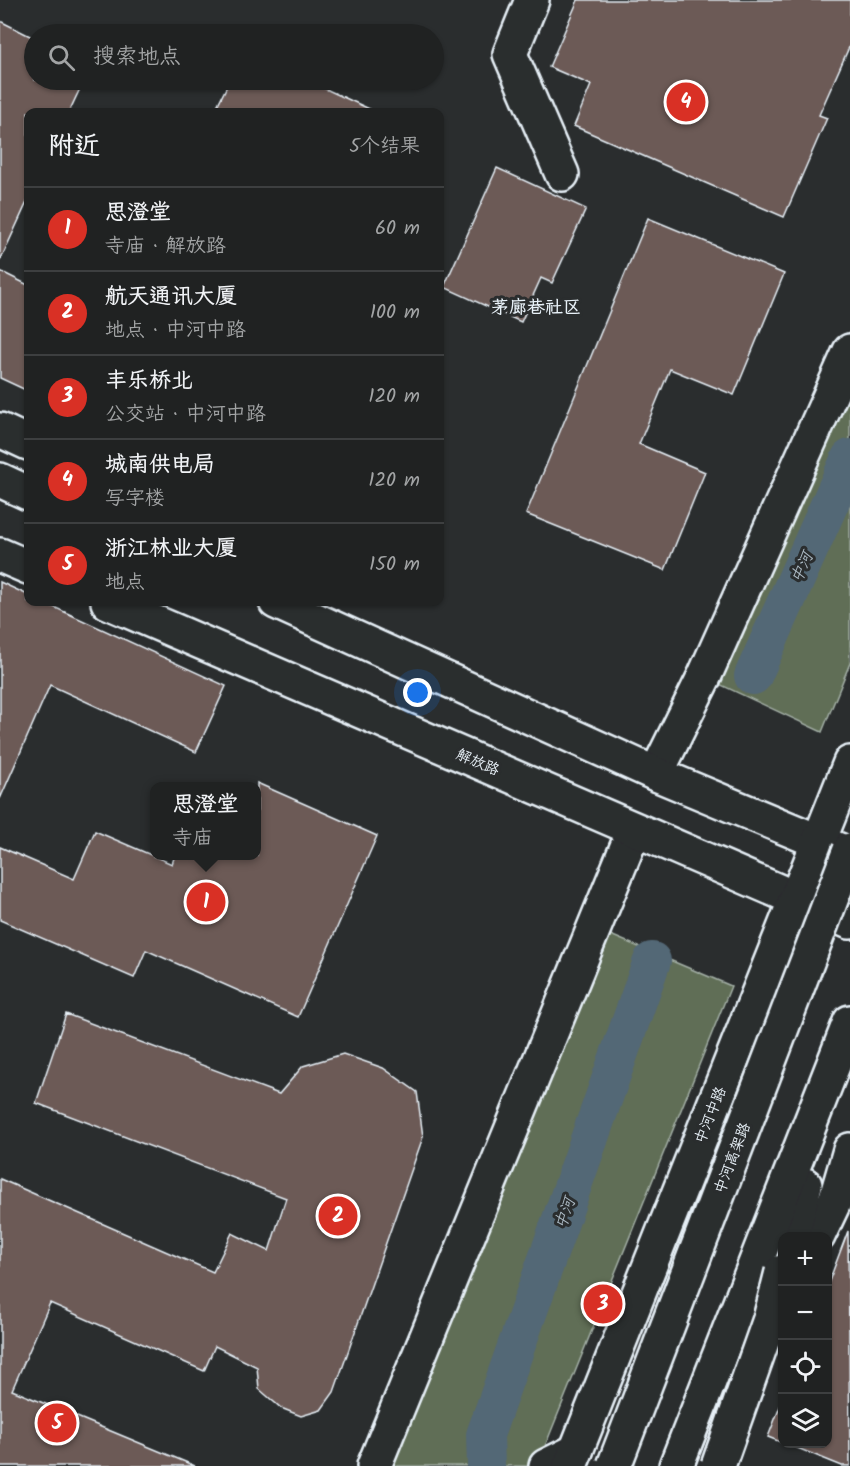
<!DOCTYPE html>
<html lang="zh">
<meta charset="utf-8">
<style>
:root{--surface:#202222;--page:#282a2a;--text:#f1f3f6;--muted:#a2a4a5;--line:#3d3f40;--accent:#d93025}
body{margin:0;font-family:Kalam,"LXGW WenKai TC",sans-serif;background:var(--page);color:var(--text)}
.controls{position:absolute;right:18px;bottom:18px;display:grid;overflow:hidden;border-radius:12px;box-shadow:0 2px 4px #0004}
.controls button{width:54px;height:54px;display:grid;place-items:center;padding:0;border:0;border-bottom:2px solid var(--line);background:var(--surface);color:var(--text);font:30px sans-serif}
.you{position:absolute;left:418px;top:693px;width:21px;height:21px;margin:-15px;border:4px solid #fff;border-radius:50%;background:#1a73e8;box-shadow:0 0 0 9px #1a73e833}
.badge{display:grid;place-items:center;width:39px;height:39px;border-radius:50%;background:var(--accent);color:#fff;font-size:20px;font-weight:700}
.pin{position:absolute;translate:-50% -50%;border:3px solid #fff;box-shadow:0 2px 6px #0006}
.popup{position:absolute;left:150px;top:782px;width:111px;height:78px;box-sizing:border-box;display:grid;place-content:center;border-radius:12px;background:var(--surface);filter:drop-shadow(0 2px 4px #0005);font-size:20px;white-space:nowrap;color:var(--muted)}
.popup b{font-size:22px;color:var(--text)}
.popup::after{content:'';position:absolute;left:50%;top:100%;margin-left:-12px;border:12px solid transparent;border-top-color:var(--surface)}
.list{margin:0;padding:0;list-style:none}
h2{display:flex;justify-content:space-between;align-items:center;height:78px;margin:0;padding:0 24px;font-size:26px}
h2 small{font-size:20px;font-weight:400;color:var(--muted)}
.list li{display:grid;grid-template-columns:39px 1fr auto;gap:18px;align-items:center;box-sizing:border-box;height:84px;padding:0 24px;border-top:2px solid var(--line)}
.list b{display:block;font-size:22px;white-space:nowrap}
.list p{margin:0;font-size:20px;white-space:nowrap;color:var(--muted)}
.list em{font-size:20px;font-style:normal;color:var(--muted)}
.icon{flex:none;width:33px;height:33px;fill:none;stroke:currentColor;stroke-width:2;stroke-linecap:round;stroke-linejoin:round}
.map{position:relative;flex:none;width:850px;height:1466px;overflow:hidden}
.search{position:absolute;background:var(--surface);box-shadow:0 2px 4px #0004;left:24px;top:24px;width:420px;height:66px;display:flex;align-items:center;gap:15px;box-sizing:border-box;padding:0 21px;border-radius:33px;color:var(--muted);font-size:22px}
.panel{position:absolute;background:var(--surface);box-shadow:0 2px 4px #0004;left:24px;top:108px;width:420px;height:498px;border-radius:12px}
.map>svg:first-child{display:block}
.green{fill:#616e56;stroke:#a4b0a7;stroke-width:1.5}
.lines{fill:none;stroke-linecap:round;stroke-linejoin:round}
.canal{stroke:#526776;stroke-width:38}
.building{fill:#6c5a57;stroke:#e8f1f8;stroke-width:1.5}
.minor-casing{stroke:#e8f1f8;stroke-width:38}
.major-casing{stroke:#e8f1f8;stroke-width:38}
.highway-casing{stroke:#e8f1f8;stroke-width:38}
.minor{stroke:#2a2d2e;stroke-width:33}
.major{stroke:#2a2d2e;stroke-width:33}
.highway{stroke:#2a2d2e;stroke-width:33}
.highway-bridge-casing{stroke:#e8f1f8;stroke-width:38;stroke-linecap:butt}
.highway-bridge{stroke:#2a2d2e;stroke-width:33}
.labels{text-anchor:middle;stroke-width:6;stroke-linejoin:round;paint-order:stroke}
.street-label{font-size:15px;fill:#e8f1f8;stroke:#2a2d2e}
.water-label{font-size:16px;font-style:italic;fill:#acbac4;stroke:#2a2d2e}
.quarter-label{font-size:18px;font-weight:bold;fill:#e8f1f8;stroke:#2a2d2e}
</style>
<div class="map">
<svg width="850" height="1466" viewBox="0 0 850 1466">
<rect width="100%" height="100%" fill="#2a2d2e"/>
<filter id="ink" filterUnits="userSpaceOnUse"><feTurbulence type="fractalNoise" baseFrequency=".0167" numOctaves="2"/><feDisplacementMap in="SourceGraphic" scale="12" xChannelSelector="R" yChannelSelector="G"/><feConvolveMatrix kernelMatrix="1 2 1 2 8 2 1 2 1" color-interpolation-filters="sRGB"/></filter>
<g filter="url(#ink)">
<g class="green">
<polygon points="850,351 850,663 822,732 704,677"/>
<polygon points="594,928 731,986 537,1466 377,1466"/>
</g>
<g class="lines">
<g class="canal">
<polyline points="753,676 850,458"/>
<polyline points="486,1466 485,1435 652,961"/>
</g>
</g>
<g class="building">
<polygon points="578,0 850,0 850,45 819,115 827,118 784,217 574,126 591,85 549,67"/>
<polygon points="0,21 34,38 34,80 84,80 69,112 28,112 28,200 0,261"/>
<polygon points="230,80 306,80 376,112 214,112"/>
<polygon points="497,168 586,209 552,283 541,278 521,322 444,287"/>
<polygon points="648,218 784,274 734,395 670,369 639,444 705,472 665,570 526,514"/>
<polygon points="0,271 28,285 28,391 0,378"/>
<polygon points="0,582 28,595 28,602 43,602 226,686 196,752 50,685 0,799"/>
<polygon points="257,783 377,836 298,1017 146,950 134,978 0,920 0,847 74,879 95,831 172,864 175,855 257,855"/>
<polygon points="66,1014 279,1094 303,1066 343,1054 383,1068 417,1092 423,1137 334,1392 321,1410 301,1416 281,1408 259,1389 257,1367 215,1346 204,1371 50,1303 12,1390 195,1466 0,1466 0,1179 213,1272 232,1233 269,1251 286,1198 36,1103"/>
<polygon points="848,1231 850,1466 842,1466 785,1443 828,1443 828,1284"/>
<polygon points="783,1399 783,1443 768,1437"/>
</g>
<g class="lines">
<defs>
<g id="minor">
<polyline points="532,0 510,54 562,174"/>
<polyline points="0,430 28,443"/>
<polyline points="656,774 704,677 850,351"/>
<polyline points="374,1466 634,830"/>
<polyline points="546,1466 576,1451"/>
</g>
<g id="major">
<polyline points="0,480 28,493"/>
<polyline points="0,555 28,567"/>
<polyline points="108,602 850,922"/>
<polyline points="276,602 656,774 839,850"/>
<polyline points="818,1236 836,1198 850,1150"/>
<polyline points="570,1466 850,763"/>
</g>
<g id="highway">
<polyline points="792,1236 805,1185"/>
<polyline points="676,1466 850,1022"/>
</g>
</defs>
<use href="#minor" class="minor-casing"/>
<use href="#major" class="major-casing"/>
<use href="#highway" class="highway-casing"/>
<use href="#minor" class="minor"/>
<use href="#major" class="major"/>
<use href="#highway" class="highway"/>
<defs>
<g id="highway-bridge">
<polyline points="614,1466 850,850"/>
<polyline points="718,1466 770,1319 782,1272"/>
</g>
</defs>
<use href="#highway-bridge" class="highway-bridge-casing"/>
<use href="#highway-bridge" class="highway-bridge"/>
</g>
</g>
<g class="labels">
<g class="street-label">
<text transform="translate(478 762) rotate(23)" y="5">解放路</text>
<text transform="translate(710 1115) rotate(-68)" y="5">中河中路</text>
<text transform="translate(732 1158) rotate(-69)" y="5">中河高架路</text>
</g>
<g class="water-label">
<text transform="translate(801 567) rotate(-66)" y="6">中河</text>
<text transform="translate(564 1213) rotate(-71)" y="6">中河</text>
</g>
<g class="quarter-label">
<text x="536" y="313">茅廊巷社区</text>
</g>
</g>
</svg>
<div class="controls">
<button>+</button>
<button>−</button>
<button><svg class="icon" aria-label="locate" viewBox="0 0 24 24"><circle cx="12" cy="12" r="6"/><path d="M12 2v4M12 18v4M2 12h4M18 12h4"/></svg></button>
<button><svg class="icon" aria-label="layers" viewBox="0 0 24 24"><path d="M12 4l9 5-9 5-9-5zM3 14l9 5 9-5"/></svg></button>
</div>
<div class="you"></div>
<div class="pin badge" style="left:206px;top:902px">1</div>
<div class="popup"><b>思澄堂</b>寺庙</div>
<div class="pin badge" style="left:338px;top:1216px">2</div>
<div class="pin badge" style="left:603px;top:1304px">3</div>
<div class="pin badge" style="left:686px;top:102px">4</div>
<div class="pin badge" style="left:57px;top:1423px">5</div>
<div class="search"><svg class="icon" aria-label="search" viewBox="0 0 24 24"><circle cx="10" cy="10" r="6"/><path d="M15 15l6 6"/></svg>搜索地点</div>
<section class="panel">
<h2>附近<small>5个结果</small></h2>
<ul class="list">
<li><span class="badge">1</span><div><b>思澄堂</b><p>寺庙 · 解放路</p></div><em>60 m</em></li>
<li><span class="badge">2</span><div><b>航天通讯大厦</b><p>地点 · 中河中路</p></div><em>100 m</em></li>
<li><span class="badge">3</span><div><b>丰乐桥北</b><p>公交站 · 中河中路</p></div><em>120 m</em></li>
<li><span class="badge">4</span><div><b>城南供电局</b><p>写字楼</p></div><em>120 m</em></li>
<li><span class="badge">5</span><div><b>浙江林业大厦</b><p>地点</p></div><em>150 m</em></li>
</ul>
</section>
</div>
